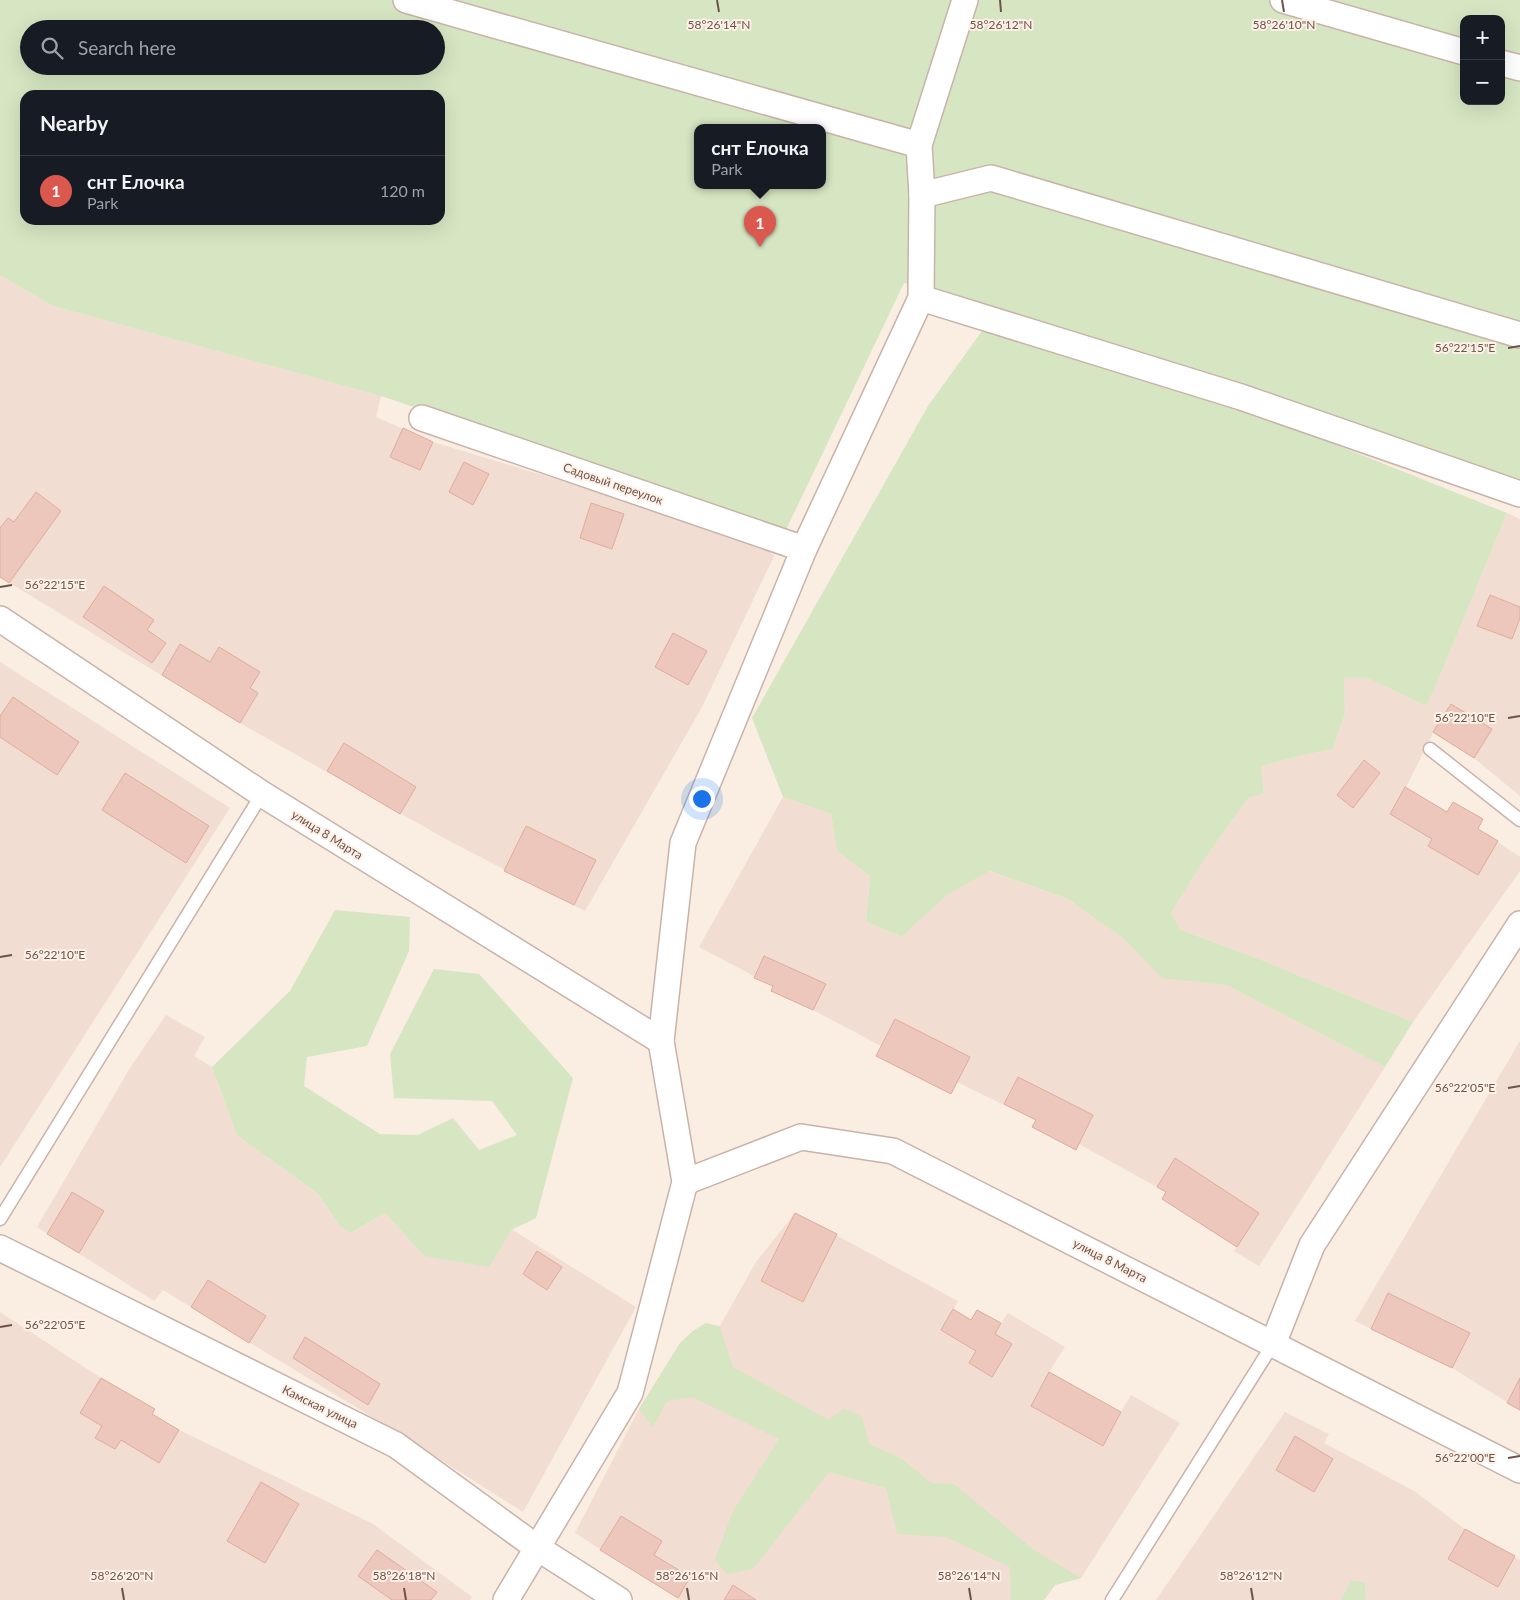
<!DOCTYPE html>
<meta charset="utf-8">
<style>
:root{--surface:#171b24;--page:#242831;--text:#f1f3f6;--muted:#9ea1a6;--line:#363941;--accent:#db584f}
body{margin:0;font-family:Lato,sans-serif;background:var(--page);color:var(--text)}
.controls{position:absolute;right:15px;top:15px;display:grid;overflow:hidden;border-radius:10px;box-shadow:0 5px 20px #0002}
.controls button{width:45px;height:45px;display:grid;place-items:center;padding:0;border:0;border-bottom:1px solid var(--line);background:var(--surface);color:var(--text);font:25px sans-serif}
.you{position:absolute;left:701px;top:798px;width:18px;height:18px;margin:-12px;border:4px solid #fff;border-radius:50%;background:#1a73e8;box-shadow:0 0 0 8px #1a73e833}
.badge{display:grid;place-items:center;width:32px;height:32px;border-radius:50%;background:var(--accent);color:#fff;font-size:16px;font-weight:700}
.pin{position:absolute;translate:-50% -41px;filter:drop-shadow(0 1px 2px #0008)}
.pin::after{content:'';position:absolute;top:26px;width:18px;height:15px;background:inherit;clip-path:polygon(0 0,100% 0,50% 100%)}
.popup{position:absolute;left:694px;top:124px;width:132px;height:65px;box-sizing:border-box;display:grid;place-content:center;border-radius:10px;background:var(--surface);filter:drop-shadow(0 1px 4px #0005);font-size:16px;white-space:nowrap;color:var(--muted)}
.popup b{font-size:19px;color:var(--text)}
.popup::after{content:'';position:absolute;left:50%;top:100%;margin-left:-10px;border:10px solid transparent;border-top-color:var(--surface)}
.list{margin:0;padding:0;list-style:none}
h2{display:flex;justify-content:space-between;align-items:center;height:65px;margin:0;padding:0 20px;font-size:21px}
h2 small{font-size:16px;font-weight:400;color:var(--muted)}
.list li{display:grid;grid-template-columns:32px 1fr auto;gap:15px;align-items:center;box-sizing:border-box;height:70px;padding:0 20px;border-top:1px solid var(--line)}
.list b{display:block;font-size:19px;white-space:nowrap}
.list p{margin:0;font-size:16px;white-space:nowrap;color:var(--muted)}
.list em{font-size:16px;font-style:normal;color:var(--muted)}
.icon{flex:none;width:28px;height:28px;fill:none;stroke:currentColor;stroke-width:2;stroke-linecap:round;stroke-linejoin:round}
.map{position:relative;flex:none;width:1520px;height:1600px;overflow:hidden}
.search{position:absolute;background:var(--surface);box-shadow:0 5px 20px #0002;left:20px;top:20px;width:425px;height:55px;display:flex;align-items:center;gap:12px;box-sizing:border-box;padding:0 18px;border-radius:28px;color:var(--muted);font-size:19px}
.panel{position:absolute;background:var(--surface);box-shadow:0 5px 20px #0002;left:20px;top:90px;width:425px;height:135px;border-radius:15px}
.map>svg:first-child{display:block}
.residential{fill:#f1ddd1}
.green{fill:#d6e6c2;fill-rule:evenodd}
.building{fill:#edc7bb;stroke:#deac9d}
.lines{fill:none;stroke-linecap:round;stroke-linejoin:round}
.lane-casing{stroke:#c9b3a9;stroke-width:15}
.street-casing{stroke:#c9b3a9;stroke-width:28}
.lane{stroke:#fff;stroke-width:12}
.street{stroke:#fff;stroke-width:25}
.ticks{fill:none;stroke:#6f524a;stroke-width:2}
.labels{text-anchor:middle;stroke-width:4;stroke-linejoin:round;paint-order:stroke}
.street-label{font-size:12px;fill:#6f524a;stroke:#fdf1e7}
.ticks-label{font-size:12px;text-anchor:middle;fill:#6f524a;stroke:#fdf1e7;stroke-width:4;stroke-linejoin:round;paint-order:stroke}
</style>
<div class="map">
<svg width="1520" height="1600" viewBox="0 0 1520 1600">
<rect width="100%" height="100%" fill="#faede1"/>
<g class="residential">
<polygon points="0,275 53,306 381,396 376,417 433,442 761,541 774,556 702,707 585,911 453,843 240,723 0,577"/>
<polygon points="1507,513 1520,519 1520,796 1474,758 1433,733 1406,787 1447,812 1453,802 1483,819 1478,829 1520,857 1520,871 1413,1022 1259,959 1181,930 1171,913 1204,860 1248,798 1264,792 1261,766 1299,756 1333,749 1345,713 1344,678 1367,678 1426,706 1437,683"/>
<polygon points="0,662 230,808 0,1167"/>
<polygon points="783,797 831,814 837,851 870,876 866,922 902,937 946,896 988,871 1068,899 1124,939 1162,977 1226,985 1385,1067 1259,1266 1234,1251 1237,1247 1162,1199 1166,1192 1157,1187 1079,1144 1076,1150 1032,1127 1035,1120 957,1082 951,1094 876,1056 881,1046 813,1010 771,991 773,986 699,947"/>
<polygon points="166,1015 205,1037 194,1056 212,1067 237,1135 318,1194 340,1226 352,1233 385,1213 424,1256 511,1229 636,1307 523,1512 397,1432 163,1290 154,1301 37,1227 130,1068"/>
<polygon points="1520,1041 1520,1410 1452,1368 1355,1321"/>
<polygon points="795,1213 958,1301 953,1310 971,1320 977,1310 1001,1323 1008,1313 1065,1347 1049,1372 1121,1412 1131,1395 1180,1423 1081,1578 1055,1585 1044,1600 680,1600 575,1533 639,1409 680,1343 693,1331 706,1323 720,1326 756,1262"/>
<polygon points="0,1312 101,1378 155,1409 152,1414 179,1430 373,1524 472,1597 470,1600 0,1600"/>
<polygon points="1285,1412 1329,1434 1324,1443 1414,1491 1465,1529 1520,1560 1520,1600 1366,1600 1365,1582 1351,1580 1341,1600 1156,1600"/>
</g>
<g class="green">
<path d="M0 0H1520V482L904 283 785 532 381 396 53 306 0 275ZM1464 19H1501V101H1464ZM29 29H436V66H29ZM25 95H440V220H25ZM698 128H822V186H698Z"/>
<polygon points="982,331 1226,401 1507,513 1437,683 1426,706 1367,678 1344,678 1345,713 1333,749 1299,756 1261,766 1264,793 1248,798 1204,860 1171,913 1181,930 1259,959 1413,1022 1385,1067 1226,985 1162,978 1124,939 1068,899 989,871 946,896 902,937 866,922 870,876 837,851 831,814 783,797 752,718 928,406"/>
<polygon points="335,910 410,917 409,951 367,1046 307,1057 304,1086 380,1134 418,1135 453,1118 479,1150 517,1135 492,1101 394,1098 390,1054 434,969 479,974 573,1078 536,1218 511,1230 489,1267 424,1256 385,1213 351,1233 340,1226 318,1194 237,1135 212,1067 290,991"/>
<polygon points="706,1323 720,1327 733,1367 829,1420 844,1408 862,1417 869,1444 902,1459 931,1483 954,1484 1034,1550 1081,1578 1055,1585 1044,1600 1011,1600 1010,1567 946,1537 897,1534 886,1488 829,1472 753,1569 727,1574 715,1560 732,1513 779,1439 692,1397 667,1401 653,1427 639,1409 680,1343 693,1331"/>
<polygon points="1351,1580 1365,1582 1366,1600 1341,1600"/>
</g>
<g class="building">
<polygon points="403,428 433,442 420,470 390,457"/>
<polygon points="464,462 489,474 473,505 449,492"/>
<polygon points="36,492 61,511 9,583 0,577 0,528 8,518 14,522"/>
<polygon points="591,503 624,514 612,549 580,538"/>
<polygon points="104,586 154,620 147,630 166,643 152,663 83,617"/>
<polygon points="1490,595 1520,607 1520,618 1512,639 1477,626"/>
<polygon points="673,633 707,651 688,685 655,667"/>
<polygon points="180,644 210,662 219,647 260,672 250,688 258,693 240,723 162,675"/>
<polygon points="13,697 79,742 57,775 0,737 0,716"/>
<polygon points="1451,704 1492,729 1474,758 1433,732"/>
<polygon points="344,743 416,787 400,814 327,771"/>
<polygon points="1364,760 1380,773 1353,808 1337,795"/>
<polygon points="125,773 209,826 186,863 102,810"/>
<polygon points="1405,787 1447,812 1453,802 1483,819 1478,829 1498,841 1478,875 1428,846 1432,839 1390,814"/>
<polygon points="526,826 596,860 574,905 504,871"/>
<polygon points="764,956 826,984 813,1010 771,991 773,986 754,978"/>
<polygon points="895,1019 970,1057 951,1094 876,1056"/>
<polygon points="1018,1077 1093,1115 1076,1150 1032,1127 1036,1120 1004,1104"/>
<polygon points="1175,1158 1259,1213 1237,1247 1162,1199 1166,1192 1157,1187"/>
<polygon points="72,1192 104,1211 79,1253 47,1234"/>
<polygon points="795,1213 837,1234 803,1302 761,1281"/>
<polygon points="537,1251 562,1267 547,1290 523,1274"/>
<polygon points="208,1280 266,1316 249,1343 191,1307"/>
<polygon points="1388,1293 1470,1333 1452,1368 1371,1329"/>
<polygon points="953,1309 971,1320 977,1310 1001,1323 995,1334 1012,1344 992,1377 969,1363 976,1351 941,1330"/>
<polygon points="305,1337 380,1384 368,1405 293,1358"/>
<polygon points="1049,1372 1121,1412 1103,1446 1031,1406"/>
<polygon points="101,1378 155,1409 152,1414 179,1430 159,1463 121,1440 115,1449 95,1438 102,1426 80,1413"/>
<polygon points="1520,1378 1520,1410 1507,1403"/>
<polygon points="1295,1436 1333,1459 1314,1492 1276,1470"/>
<polygon points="261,1482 299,1504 265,1563 227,1541"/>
<polygon points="621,1516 662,1541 654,1555 690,1577 678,1598 600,1550"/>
<polygon points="1465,1529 1515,1556 1498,1587 1448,1559"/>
<polygon points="377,1550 437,1592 431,1600 392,1600 358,1576"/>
<polygon points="733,1585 756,1600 724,1600"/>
</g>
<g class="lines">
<defs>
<g id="lane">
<polyline points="1430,749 1520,820"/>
<polyline points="0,1219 262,794"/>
<polyline points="1112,1600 1273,1344"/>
</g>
<g id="street">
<polyline points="406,0 919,145"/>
<polyline points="1283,0 1464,52"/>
<polyline points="1501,63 1520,68"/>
<polyline points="922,195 991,178 1520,335"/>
<polyline points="921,298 1241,397 1520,494"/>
<polyline points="422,418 804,549"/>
<polyline points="0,619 262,794 661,1041"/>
<polyline points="685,1182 801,1137 893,1151 1520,1470"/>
<polyline points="0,1248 396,1445 536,1547 619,1600"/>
<polyline points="1273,1344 1312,1245 1520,924"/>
<polyline points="506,1600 630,1393 685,1182 661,1041 683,843 804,549 921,298 922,195 919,145 965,0"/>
</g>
</defs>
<use href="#lane" class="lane-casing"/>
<use href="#street" class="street-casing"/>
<use href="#lane" class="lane"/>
<use href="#street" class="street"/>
</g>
<path class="ticks" d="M717 0 719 12M1000 0 1001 12M1282 0 1284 12M1508 348 1520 346M0 587 12 585M1508 718 1520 716M0 957 12 955M1508 1088 1520 1086M0 1327 12 1325M1508 1458 1520 1456M122 1588 124 1600M404 1588 406 1600M687 1588 689 1600M969 1588 971 1600M1251 1588 1253 1600"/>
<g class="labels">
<g class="street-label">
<text transform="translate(613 484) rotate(19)" y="4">Садовый переулок</text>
<text transform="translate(327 835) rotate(32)" y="4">улица 8 Марта</text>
<text transform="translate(1110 1261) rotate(27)" y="4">улица 8 Марта</text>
<text transform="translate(320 1407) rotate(26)" y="4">Камская улица</text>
</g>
</g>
<g class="ticks-label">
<text x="719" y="29">58°26'14"N</text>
<text x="1001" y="29">58°26'12"N</text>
<text x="1284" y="29">58°26'10"N</text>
<text x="1465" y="352">56°22'15"E</text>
<text x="55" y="589">56°22'15"E</text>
<text x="1465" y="722">56°22'10"E</text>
<text x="55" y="959">56°22'10"E</text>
<text x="1465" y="1092">56°22'05"E</text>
<text x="55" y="1329">56°22'05"E</text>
<text x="1465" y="1462">56°22'00"E</text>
<text x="122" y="1580">58°26'20"N</text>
<text x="404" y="1580">58°26'18"N</text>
<text x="687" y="1580">58°26'16"N</text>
<text x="969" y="1580">58°26'14"N</text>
<text x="1251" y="1580">58°26'12"N</text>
</g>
</svg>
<div class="controls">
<button>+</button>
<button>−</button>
</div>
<div class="you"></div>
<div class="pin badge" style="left:760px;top:247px">1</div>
<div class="popup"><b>снт Елочка</b>Park</div>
<div class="search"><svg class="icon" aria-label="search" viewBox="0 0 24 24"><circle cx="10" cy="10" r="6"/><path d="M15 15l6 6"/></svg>Search here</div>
<section class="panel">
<h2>Nearby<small></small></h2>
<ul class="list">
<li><span class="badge">1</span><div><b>снт Елочка</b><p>Park</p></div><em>120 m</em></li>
</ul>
</section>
</div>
